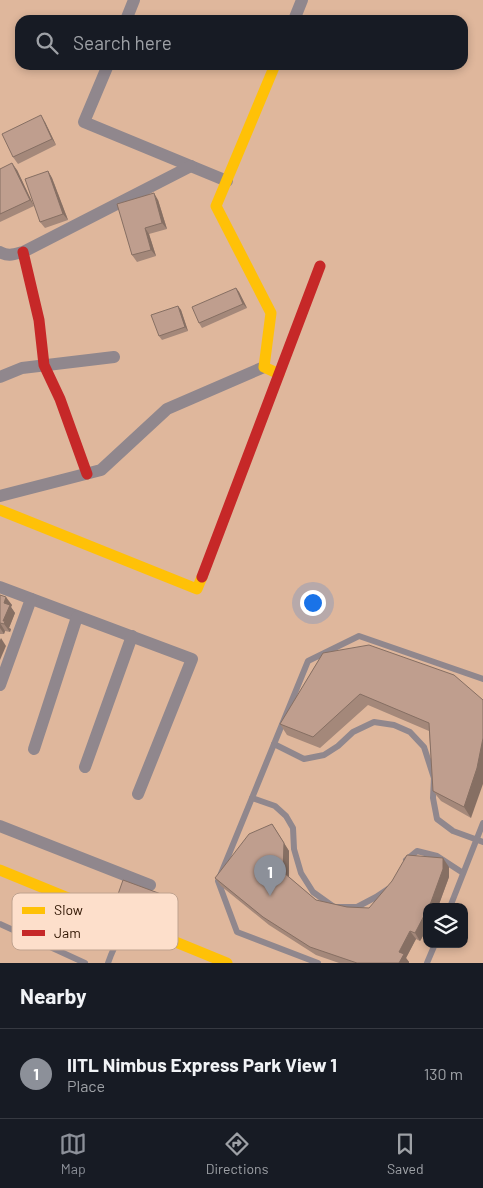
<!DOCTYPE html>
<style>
:root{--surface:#171b24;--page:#20242c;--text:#f1f3f6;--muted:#9ea1a6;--line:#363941;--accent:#8c9099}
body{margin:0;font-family:Barlow,sans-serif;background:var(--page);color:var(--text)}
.controls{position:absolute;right:15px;bottom:15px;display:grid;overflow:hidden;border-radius:10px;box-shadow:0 2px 8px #0003}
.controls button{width:45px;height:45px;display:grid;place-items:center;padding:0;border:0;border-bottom:1px solid var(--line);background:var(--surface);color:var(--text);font:25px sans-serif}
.you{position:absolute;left:312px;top:602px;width:18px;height:18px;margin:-12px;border:4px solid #fff;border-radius:50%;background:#1a73e8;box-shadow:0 0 0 8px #1a73e833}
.badge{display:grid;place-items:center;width:32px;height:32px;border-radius:50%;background:var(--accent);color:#fff;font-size:16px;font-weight:700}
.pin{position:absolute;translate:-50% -41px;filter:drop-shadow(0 1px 2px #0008)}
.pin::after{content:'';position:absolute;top:26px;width:18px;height:15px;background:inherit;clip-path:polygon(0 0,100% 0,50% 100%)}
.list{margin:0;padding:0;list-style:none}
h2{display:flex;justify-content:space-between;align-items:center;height:65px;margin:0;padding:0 20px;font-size:21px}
h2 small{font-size:16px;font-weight:400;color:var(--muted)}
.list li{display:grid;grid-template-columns:32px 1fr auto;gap:15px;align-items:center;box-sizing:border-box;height:90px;padding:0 20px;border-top:1px solid var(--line)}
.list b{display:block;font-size:19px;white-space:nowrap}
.list p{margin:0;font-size:16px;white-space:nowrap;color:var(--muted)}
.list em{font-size:16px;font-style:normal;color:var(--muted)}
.icon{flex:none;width:28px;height:28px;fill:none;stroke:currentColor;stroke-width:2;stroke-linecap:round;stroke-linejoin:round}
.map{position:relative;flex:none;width:483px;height:963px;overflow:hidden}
.search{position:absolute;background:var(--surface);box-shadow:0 2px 8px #0003;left:15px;right:15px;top:15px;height:55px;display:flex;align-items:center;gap:12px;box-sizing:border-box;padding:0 18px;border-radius:15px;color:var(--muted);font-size:19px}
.sheet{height:155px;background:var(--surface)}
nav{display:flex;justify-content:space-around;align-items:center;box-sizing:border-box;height:70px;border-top:1px solid var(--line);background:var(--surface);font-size:14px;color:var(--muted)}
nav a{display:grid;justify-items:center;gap:2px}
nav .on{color:var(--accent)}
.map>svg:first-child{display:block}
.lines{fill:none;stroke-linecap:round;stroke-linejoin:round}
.lane{stroke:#90878d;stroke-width:6}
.street{stroke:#90878d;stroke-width:12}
.slow{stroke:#ffc107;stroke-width:11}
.jam{stroke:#c62828;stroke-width:11}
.wall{fill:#a4887a}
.shaded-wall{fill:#866f63}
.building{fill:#bf9e8e;stroke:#866f63}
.key{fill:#fddfcb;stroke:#bfa28e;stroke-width:1}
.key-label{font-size:14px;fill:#2e1401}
</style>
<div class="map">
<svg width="483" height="963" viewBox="0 0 483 963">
<rect width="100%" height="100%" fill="#dfb79c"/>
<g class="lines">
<g class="lane">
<polyline points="274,744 304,759 324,755 338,746 353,732 374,722 394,725 410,732 424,747 434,778 433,798 437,819 453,831 483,842"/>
<polyline points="252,798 275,806 286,816 293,828 294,849 301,873 313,892 334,907 357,907 376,897 388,889"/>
<polyline points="406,860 417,851 437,856 463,873"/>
<polyline points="450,907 483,823"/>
<polyline points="0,924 85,963"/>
<polyline points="108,963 111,955 125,923"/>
<polyline points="318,963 237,932 218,881 308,661 359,636 483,679"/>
<polyline points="427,963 435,944"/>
</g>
<g class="street">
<polyline points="126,20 134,0"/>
<polyline points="294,20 302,0"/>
<polyline points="108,65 84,122 227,181"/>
<path d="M0 252C8 257 15 254 23 252L191 166"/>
<polyline points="0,377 22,368 114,357"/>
<polyline points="0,496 101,470 167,409 264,367"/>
<polyline points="0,587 192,659 138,794"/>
<polyline points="0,685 31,599"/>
<polyline points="34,749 77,617"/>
<polyline points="85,767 132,636"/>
<polyline points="0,826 150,885"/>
</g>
<g class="slow">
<polyline points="275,65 216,206 271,313 264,367 279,374"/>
<polyline points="0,510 197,589 202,577"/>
<polyline points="0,870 227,963"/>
</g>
<g class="jam">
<polyline points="23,252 39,320 44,365 60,399 87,474"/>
<polyline points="202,577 320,266"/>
</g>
</g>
<g class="wall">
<polygon points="45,122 56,145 18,164 13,157"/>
<polygon points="0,169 17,170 34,206 0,222"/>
<polygon points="48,171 52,178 68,220 45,228 40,222"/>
<polygon points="158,200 167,229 149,234 156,256 137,262 132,255"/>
<polygon points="236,288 239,292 247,308 202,328 199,323"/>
<polygon points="178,306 181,310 188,331 162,340 159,336"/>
<polygon points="0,595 12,605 11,607 15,613 9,628 11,629 10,632 5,631 4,634 0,634"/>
<polygon points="323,653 454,675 471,818 441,801 433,791 429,731 368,705 320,748 287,735 280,724"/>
<polygon points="272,824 289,851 289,877 316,900 347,907 369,908 449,867 449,877 438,907 427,907 427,929 420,941 416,939 406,958 409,962 409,963 339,963 316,955 269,925 221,886 215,878"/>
<polygon points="164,898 156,918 119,904 116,900"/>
</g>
<g class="shaded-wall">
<polygon points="41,115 45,122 56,145 52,139"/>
<polygon points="12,163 17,170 34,206 30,200"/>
<polygon points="48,171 52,178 68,220 63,214"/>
<polygon points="154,193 158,200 167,229 162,223"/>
<polygon points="145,228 149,234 156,256 151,250"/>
<polygon points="236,288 239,292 247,308 243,304"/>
<polygon points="178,306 181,310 188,331 185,327"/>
<polygon points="6,597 12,605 11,607 15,613 9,628 11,629 10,632 4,624 3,621 4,603"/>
<polygon points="0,623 5,631 4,634 0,628"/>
<polygon points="1,638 6,646 0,660 0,640"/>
<polygon points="483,738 483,784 471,818 464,807"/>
<polygon points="272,824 289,851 289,880 283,872"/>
<polygon points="443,858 449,867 449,877 438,907 429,907"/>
<polygon points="161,894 164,898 156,918 153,914"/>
<polygon points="427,910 427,929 420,941 415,933"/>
<polygon points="410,931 416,939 406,958 409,962 409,963 399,963 399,952"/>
</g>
<g class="building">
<polygon points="41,115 52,139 13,157 2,134"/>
<polygon points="12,163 30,200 0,214 0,169"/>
<polygon points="48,171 63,214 40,222 25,179"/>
<polygon points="154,193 162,223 145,228 151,250 132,255 117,204"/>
<polygon points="236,288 243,304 199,323 192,307"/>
<polygon points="178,306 185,327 159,336 151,315"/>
<polygon points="0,595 6,597 4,603 10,605 3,621 5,621 4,624 0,623"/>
<polygon points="369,645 454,675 483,700 483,738 477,768 464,807 433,791 429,723 360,694 313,737 280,724 323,653"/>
<polygon points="272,824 284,843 283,872 316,900 347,907 369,908 392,881 407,855 443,858 443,869 431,902 429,907 427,907 427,910 415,933 410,931 399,952 404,954 399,963 357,963 310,947 263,917 215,878 249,834"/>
<polygon points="123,880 161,894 153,914 116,900"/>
</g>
<rect x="12" y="893" width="166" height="57" rx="8" class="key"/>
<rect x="22" y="907" width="23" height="7" fill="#ffc107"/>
<rect x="22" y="930" width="23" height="6" fill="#c62828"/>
<g class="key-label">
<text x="54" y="915">Slow</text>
<text x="54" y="938">Jam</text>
</g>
</svg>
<div class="controls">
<button><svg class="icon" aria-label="layers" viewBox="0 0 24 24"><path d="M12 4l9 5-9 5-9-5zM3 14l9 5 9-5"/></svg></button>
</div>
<div class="you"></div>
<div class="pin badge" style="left:270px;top:896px">1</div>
<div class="search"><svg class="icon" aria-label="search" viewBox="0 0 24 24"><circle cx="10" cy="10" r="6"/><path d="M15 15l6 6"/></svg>Search here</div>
</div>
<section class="sheet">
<h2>Nearby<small></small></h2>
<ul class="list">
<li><span class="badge">1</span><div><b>IITL Nimbus Express Park View 1</b><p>Place</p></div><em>130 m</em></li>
</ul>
</section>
<nav>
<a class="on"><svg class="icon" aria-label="map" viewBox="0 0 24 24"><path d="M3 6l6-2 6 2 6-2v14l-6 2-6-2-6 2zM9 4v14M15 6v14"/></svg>Map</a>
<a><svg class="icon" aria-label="directions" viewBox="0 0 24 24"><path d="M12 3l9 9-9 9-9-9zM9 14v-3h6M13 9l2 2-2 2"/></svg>Directions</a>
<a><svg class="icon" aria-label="saved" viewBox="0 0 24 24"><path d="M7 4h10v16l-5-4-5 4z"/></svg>Saved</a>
</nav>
